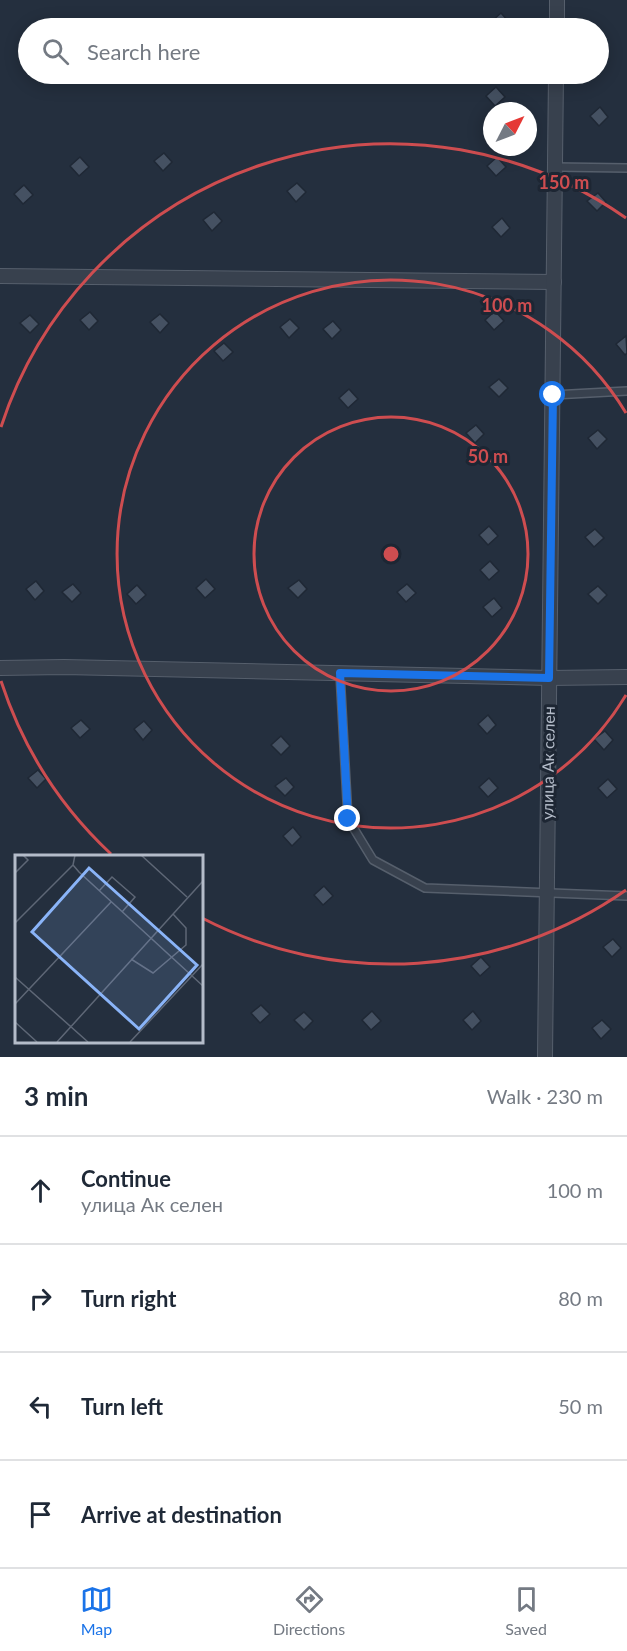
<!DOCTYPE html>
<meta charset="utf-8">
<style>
:root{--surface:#fff;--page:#f2f2f3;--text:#1f2937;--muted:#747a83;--line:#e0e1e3;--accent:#1a73e8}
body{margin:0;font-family:Lato,sans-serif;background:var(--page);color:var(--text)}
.compass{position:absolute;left:483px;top:102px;width:54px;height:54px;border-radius:50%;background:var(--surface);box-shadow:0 3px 15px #0003;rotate:48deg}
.stop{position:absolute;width:18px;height:18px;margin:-14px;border:4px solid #1a73e8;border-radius:50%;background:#fff}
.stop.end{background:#1a73e8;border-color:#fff;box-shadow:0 2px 6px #0008}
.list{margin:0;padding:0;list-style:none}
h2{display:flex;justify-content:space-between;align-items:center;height:78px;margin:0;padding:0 24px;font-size:26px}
h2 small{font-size:20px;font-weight:400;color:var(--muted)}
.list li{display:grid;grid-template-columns:39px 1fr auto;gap:18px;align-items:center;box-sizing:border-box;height:108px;padding:0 24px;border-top:2px solid var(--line)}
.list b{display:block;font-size:22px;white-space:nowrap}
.list p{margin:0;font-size:20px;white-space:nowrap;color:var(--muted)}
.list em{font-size:20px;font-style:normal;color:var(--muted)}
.icon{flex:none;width:33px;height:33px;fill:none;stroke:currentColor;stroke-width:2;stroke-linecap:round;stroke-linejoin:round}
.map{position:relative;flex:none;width:627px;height:1057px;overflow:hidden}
.search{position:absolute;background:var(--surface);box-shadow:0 3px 15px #0003;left:18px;right:18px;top:18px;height:66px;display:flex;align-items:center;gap:15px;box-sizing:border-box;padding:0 21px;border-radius:33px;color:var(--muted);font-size:22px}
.sheet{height:510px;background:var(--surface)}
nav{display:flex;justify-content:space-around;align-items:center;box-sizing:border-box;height:84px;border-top:2px solid var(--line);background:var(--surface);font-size:16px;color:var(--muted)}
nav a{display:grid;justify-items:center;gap:3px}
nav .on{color:var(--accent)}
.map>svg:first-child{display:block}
.building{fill:#455162;stroke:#1f2835;stroke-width:1.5}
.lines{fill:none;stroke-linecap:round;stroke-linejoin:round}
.service-casing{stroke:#565f6c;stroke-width:10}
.minor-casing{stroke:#565f6c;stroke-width:16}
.service{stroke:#38414e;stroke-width:7}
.minor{stroke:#38414e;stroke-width:14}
.route{stroke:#1a73e8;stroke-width:8}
.ring{fill:none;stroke:#ce4d50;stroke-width:3}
.labels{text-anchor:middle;stroke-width:6;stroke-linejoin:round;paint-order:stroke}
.street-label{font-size:16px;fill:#b4bcc9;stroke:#1d2633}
.inset-road{fill:none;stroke:#5e6776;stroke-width:1.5}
.view{fill:#8ab4f8;fill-opacity:0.15;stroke:#8ab4f8;stroke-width:3}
.inset-edge{fill:none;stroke:#b4bcc9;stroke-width:3}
.centre{fill:#ce4d50;stroke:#1d2633;stroke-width:3}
.ring-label{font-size:18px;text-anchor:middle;font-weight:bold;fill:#ce4d50;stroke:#1d2633;stroke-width:6;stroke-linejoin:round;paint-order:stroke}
</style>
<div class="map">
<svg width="627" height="1057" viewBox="0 0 627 1057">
<rect width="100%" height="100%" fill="#242f3e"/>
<g class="building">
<polygon points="501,13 509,22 503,28 497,28 491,22"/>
<polygon points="496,87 505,97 495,106 486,96"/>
<polygon points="600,107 608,117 599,126 590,116"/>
<polygon points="164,153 172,162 163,171 154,161"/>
<polygon points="80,157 89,167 79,176 70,166"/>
<polygon points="497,157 506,167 496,176 487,166"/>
<polygon points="297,183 306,192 296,202 287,191"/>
<polygon points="24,185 33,195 23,204 14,194"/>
<polygon points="598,193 606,202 597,211 587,201"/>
<polygon points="214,212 222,221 212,231 203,220"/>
<polygon points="502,218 510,228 501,237 492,227"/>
<polygon points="495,311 504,321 494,330 485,320"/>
<polygon points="90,312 98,321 89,330 80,320"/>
<polygon points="160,314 169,323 160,333 150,322"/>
<polygon points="30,315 39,324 30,333 20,323"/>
<polygon points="290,319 299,328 289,338 280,327"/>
<polygon points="333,321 341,330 332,339 323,329"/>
<polygon points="626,336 627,353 625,355 616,344"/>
<polygon points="224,343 233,352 223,361 214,351"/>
<polygon points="499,379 508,388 499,397 489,387"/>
<polygon points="349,389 358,399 348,408 339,398"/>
<polygon points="476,425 484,434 475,443 466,433"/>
<polygon points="598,430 607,439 597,449 588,438"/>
<polygon points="489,526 498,536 488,545 479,535"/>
<polygon points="595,529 604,538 594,547 585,537"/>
<polygon points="490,561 499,571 489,580 480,570"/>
<polygon points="206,579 215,589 205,598 196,588"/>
<polygon points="299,580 307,589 298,598 288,588"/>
<polygon points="36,581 44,591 35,600 26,589"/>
<polygon points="73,584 81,593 72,602 62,592"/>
<polygon points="407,584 416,593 406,602 397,592"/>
<polygon points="137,585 146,595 136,604 127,594"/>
<polygon points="598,586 607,595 598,604 588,594"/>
<polygon points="494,598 502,608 492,617 483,607"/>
<polygon points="488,715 496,725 487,734 478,724"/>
<polygon points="81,720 90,729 80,738 71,728"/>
<polygon points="144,721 152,730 143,740 134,729"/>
<polygon points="605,731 613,740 604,750 594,739"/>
<polygon points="281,736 290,746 281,755 271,745"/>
<polygon points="38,770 46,779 37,788 28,778"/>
<polygon points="286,778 294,787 285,796 275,786"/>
<polygon points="489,778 498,788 488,797 479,787"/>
<polygon points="608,779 617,789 607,798 598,788"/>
<polygon points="293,827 301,837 292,846 283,836"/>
<polygon points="324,886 333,896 323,905 314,895"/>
<polygon points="613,939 621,948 612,957 603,947"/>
<polygon points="481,957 490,967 480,976 471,966"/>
<polygon points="261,1005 270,1014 260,1023 251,1013"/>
<polygon points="372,1011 381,1021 371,1030 362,1020"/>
<polygon points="473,1011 481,1021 472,1030 463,1020"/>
<polygon points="304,1012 313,1021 304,1030 294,1020"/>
<polygon points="602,1020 611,1029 601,1039 592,1028"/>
</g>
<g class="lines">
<defs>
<g id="service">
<polyline points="555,167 627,168"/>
<polyline points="553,395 627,391"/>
<polyline points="340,673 348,819 373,860 425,888 627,896"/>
</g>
<g id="minor">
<polyline points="557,28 557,0"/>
<polyline points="0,276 554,282"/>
<polyline points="0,668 64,667 549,678 627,677"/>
<polyline points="545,1057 556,74"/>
</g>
</defs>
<use href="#service" class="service-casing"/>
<use href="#minor" class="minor-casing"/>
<use href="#service" class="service"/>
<use href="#minor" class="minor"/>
</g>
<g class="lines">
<polyline class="route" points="348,819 340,673 549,678 553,395"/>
</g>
<g class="ring">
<circle cx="391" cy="554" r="137"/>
<path d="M626 695A274 274 0 1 1 626 413"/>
<path d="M626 890A410 410 0 0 1 202 918M111 854A410 410 0 0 1 1 681M1 427A410 410 0 0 1 626 218"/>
</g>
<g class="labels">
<g class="street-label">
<text transform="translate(548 763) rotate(-89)" y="6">улица Ак селен</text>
</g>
</g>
<g transform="translate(15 855)">
<rect width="188" height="188" fill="#242f3e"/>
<path class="inset-road" d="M60 0 58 10 64 17 188 131M126 0 172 42M0 18 13 5 8 0M84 36 97 22 120 42 107 57M0 68 58 10M116 104 138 118 171 90V73L158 59M0 122 73 187M0 149 96 47M0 167 22 187M42 187 188 26M115 187 188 109"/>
<path class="view" d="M74 13 182 110 124 174 17 77Z"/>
<rect width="188" height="188" class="inset-edge"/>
</g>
<circle cx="391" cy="554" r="9" class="centre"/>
<g class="ring-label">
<text x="564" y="189">150 m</text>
<text x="507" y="312">100 m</text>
<text x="488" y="463">50 m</text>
</g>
</svg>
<svg class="compass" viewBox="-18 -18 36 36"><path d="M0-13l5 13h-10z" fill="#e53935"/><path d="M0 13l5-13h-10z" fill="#747a83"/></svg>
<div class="stop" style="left:553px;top:395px"></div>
<div class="stop end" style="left:348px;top:819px"></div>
<div class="search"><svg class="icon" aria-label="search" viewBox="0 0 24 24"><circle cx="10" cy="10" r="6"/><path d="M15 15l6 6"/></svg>Search here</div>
</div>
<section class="sheet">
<h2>3 min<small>Walk · 230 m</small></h2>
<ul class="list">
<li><svg class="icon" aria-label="ahead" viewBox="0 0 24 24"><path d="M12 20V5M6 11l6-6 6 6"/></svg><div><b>Continue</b><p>улица Ак селен</p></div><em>100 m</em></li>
<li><svg class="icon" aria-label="right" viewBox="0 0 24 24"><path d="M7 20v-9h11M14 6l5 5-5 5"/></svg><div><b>Turn right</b></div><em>80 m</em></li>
<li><svg class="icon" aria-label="left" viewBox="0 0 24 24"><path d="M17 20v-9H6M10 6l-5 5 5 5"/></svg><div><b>Turn left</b></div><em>50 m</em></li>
<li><svg class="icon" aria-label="arrive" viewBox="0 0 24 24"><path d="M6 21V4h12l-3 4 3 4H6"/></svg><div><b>Arrive at destination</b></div></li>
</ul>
</section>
<nav>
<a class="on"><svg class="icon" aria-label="map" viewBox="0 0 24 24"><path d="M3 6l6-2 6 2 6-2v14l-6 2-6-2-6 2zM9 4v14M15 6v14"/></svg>Map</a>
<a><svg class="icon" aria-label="directions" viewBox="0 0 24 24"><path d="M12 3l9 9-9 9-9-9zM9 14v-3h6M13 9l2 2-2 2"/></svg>Directions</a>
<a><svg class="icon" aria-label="saved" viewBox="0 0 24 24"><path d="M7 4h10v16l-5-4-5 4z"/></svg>Saved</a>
</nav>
